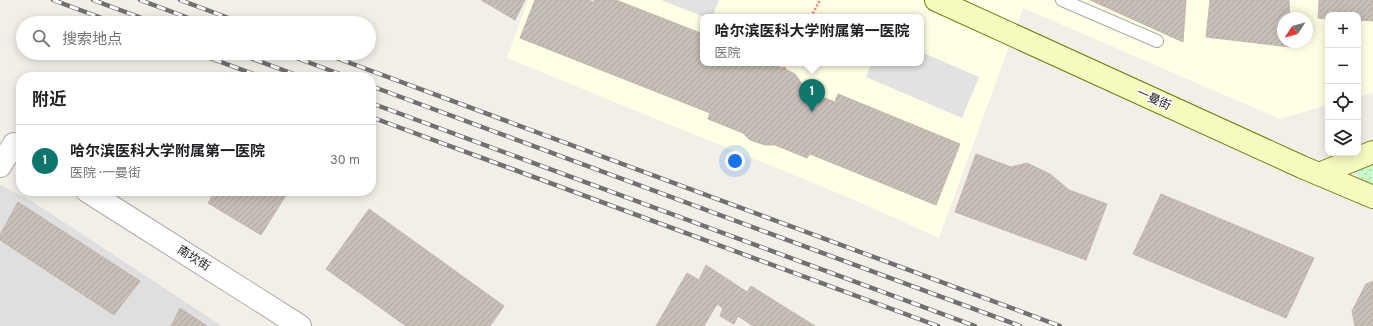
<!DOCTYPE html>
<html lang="zh">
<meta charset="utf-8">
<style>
:root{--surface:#fff;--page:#f2f2f2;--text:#202124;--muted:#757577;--line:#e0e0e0;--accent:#0f766e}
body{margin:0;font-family:Overpass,"Noto Sans SC",sans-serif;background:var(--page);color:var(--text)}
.controls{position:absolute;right:12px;top:12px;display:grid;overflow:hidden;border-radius:8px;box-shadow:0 2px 10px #0003}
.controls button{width:36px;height:36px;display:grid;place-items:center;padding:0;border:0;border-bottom:1px solid var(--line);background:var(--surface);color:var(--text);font:20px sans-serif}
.compass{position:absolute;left:1277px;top:12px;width:36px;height:36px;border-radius:50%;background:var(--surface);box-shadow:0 2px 10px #0003;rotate:234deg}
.you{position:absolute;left:735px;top:161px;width:14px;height:14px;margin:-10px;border:3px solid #fff;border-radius:50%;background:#1a73e8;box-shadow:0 0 0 6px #1a73e833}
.badge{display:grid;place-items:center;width:26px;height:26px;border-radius:50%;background:var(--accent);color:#fff;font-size:13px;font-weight:700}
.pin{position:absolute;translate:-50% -33px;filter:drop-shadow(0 1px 2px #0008)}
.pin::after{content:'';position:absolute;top:21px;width:14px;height:12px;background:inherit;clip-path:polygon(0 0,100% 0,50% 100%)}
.popup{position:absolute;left:700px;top:14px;width:224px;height:52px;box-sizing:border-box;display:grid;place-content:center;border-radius:8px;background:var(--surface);filter:drop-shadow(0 1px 3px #0005);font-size:13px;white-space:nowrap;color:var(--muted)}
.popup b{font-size:15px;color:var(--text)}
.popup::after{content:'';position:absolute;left:50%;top:100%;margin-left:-8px;border:8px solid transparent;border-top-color:var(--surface)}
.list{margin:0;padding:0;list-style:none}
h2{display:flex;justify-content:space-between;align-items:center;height:52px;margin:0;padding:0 16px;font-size:17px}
h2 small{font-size:13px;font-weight:400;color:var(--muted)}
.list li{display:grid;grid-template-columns:26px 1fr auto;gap:12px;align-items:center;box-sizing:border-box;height:72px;padding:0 16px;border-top:1px solid var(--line)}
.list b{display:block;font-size:15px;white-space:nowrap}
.list p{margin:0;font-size:13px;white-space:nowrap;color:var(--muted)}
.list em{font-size:13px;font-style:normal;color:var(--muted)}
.icon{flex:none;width:22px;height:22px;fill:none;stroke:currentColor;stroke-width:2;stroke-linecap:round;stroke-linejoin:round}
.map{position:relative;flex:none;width:1373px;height:326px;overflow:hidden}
.search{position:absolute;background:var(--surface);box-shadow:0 2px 10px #0003;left:16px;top:16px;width:360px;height:44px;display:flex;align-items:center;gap:10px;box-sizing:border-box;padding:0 14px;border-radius:22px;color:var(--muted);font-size:15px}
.panel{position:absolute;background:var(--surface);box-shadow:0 2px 10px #0003;left:16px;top:72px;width:360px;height:124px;border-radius:16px}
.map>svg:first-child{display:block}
.residential{fill:#e0dfdf}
.education{fill:#ffffe5;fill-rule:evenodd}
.park{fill:url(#park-dots)}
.parking{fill:#e2e2e2}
.building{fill:url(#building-hatch);stroke:#c4b6ab}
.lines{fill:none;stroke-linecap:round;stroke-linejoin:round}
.service-casing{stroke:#a9a9a9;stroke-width:14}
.tertiary-casing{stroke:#a9a9a9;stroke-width:24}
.secondary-casing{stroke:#707d05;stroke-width:24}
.path{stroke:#fa8072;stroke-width:2.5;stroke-dasharray:2 2;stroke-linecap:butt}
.service{stroke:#fff;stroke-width:12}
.tertiary{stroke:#fff;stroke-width:22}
.secondary{stroke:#f7fabf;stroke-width:22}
.rail-casing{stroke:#707070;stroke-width:4.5}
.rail{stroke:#fff;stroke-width:3;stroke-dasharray:9;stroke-linecap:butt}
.labels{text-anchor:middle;stroke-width:3;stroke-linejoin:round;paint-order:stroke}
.street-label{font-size:12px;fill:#222;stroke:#fff}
</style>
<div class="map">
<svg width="1373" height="326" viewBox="0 0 1373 326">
<defs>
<pattern id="park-dots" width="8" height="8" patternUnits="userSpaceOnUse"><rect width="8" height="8" fill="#c8facc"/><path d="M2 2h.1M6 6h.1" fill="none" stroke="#acd6af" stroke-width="1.8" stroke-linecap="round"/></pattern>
<pattern id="building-hatch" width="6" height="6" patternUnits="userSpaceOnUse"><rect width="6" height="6" fill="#c7bfb8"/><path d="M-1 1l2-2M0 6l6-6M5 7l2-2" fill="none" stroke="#aba49e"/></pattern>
</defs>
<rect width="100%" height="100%" fill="#f2efe9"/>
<polygon class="residential" points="0,185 30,200 222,326 0,326"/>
<path class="education" d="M528 0H1373V93L1358 97V15H1328V105L1280 119 1023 8 939 238 850 198 507 58ZM703 17H921V63H703ZM1283 18H1307V42H1283Z"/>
<polygon class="park" points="1373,160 1373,186 1359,180 1357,167"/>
<g class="parking">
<polygon points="661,0 719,0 712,17 704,17"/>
<polygon points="921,52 979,77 962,118 866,77 872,63 921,63"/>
</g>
<g class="building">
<polygon points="481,0 525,0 515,20"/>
<polygon points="535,0 589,0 593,2 594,0 616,0 703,34 703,63 750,63 757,66 772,63 795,74 807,91 835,102 838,94 960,144 936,205 810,154 807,158 775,145 765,145 750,140 743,133 708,119 710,113 520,38"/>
<polygon points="1090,0 1186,0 1183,42"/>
<polygon points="1210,0 1289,0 1290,18 1283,18 1283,42 1290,42 1290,47 1206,37"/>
<polygon points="1319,0 1373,0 1373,21 1358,20 1358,15 1328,15 1328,19 1318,18"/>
<polygon points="976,154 1011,167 1027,163 1050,174 1069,190 1107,204 1086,260 955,212"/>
<polygon points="215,191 287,191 288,192 261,235 208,203"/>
<polygon points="1161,194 1314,258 1286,318 1133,254"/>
<polygon points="18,202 140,281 114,315 0,240 0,235"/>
<polygon points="369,209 504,306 490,326 406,326 326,269"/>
<polygon points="706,265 747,292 751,286 815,326 753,326 738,316 734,324 720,316 723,308 717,304 704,326 656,326 687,273 699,280"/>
<polygon points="1373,281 1373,326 1355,326 1352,311 1366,284"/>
<polygon points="180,308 207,326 171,326"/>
</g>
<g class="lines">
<defs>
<polyline id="service" points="1062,0 1157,41"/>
<g id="tertiary">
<polyline points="0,166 14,144"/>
<polyline points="87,191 300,326"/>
</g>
<g id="secondary">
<polyline points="936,0 1302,167 1373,197"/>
<polyline points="1319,174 1373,152"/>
</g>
</defs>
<use href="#service" class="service-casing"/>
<use href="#tertiary" class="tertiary-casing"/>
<use href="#secondary" class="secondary-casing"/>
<g class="path">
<polyline points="811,17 820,0"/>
<polyline points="784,69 787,63"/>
</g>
<use href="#service" class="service"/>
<use href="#tertiary" class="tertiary"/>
<use href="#secondary" class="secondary"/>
<defs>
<g id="rail">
<polyline points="53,0 115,23"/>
<polyline points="93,0 155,23"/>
<polyline points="140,0 202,23"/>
<polyline points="180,0 242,23"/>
<polyline points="196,53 262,77"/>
<polyline points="237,53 302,77"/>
<polyline points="283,53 348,77"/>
<polyline points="323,53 1060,326"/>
<polyline points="371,86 1020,326"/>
<polyline points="371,103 975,326"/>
<polyline points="371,117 938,326"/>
</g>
</defs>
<use href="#rail" class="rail-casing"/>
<use href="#rail" class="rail"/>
</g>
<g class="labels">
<g class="street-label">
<text transform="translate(1154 99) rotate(24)" y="4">一曼街</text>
<text transform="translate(194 258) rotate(32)" y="4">南坎街</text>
</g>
</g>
</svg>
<div class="controls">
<button>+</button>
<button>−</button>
<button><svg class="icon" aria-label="locate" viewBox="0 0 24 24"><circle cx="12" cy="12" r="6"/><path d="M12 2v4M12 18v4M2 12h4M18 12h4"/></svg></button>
<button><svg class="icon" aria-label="layers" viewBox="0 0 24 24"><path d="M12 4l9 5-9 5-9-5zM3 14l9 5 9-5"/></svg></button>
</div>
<svg class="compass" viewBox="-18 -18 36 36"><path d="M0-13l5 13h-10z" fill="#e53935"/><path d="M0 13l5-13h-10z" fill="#757577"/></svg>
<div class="you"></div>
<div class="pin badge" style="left:812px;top:112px">1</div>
<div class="popup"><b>哈尔滨医科大学附属第一医院</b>医院</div>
<div class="search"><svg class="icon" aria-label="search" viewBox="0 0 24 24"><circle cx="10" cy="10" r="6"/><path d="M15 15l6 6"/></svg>搜索地点</div>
<section class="panel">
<h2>附近<small></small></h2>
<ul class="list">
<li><span class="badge">1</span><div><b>哈尔滨医科大学附属第一医院</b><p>医院 · 一曼街</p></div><em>30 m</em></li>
</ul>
</section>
</div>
